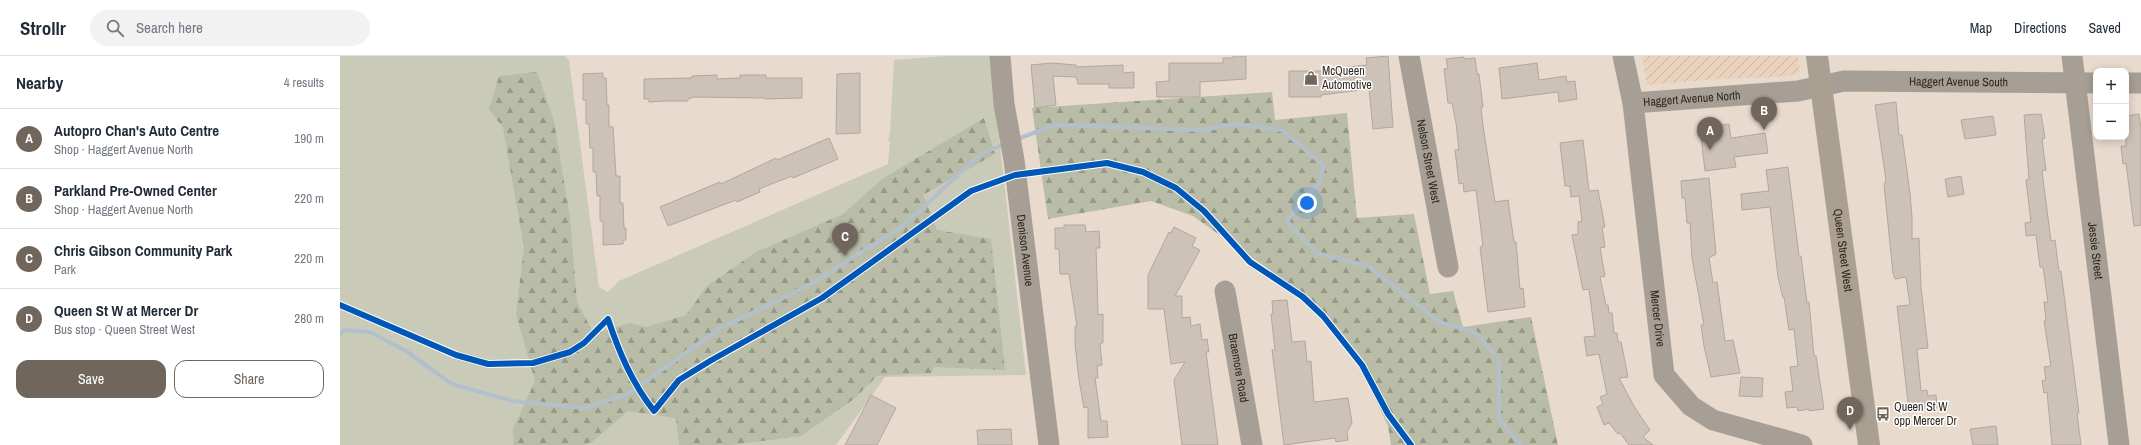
<!DOCTYPE html>
<meta charset="utf-8">
<style>
:root{--surface:#fff;--page:#f2f2f3;--text:#1f2937;--muted:#747a83;--line:#e0e1e3;--accent:#71665b}
body{margin:0;font-family:"Archivo Narrow",sans-serif;background:var(--page);color:var(--text)}
.controls{position:absolute;right:12px;top:12px;display:grid;overflow:hidden;border-radius:8px;box-shadow:0 2px 10px #0003}
.controls button{width:36px;height:36px;display:grid;place-items:center;padding:0;border:0;border-bottom:1px solid var(--line);background:var(--surface);color:var(--text);font:20px sans-serif}
.you{position:absolute;left:967px;top:147px;width:14px;height:14px;margin:-10px;border:3px solid #fff;border-radius:50%;background:#1a73e8;box-shadow:0 0 0 6px #1a73e833}
.badge{display:grid;place-items:center;width:26px;height:26px;border-radius:50%;background:var(--accent);color:#fff;font-size:13px;font-weight:700}
.pin{position:absolute;translate:-50% -33px;filter:drop-shadow(0 1px 2px #0008)}
.pin::after{content:'';position:absolute;top:21px;width:14px;height:12px;background:inherit;clip-path:polygon(0 0,100% 0,50% 100%)}
.list{margin:0;padding:0;list-style:none}
h2{display:flex;justify-content:space-between;align-items:center;height:52px;margin:0;padding:0 16px;font-size:17px}
h2 small{font-size:13px;font-weight:400;color:var(--muted)}
.list li{display:grid;grid-template-columns:26px 1fr auto;gap:12px;align-items:center;box-sizing:border-box;height:60px;padding:0 16px;border-top:1px solid var(--line)}
.list b{display:block;font-size:15px;white-space:nowrap}
.list p{margin:0;font-size:13px;white-space:nowrap;color:var(--muted)}
.list em{font-size:13px;font-style:normal;color:var(--muted)}
.actions{display:flex;gap:8px;padding:12px 16px}
.actions a{flex:1;padding:9px 0;border:1px solid var(--accent);border-radius:12px;text-align:center;font-size:14px;color:var(--accent)}
.actions .main{background:var(--accent);color:#fff}
.icon{flex:none;width:22px;height:22px;fill:none;stroke:currentColor;stroke-width:2;stroke-linecap:round;stroke-linejoin:round}
.map{position:relative;flex:none;width:1801px;height:389px;overflow:hidden}
header{display:flex;align-items:center;gap:24px;box-sizing:border-box;height:56px;padding:0 20px;background:var(--surface);border-bottom:1px solid var(--line)}
header strong{font-size:19px}
nav{display:flex;gap:22px;margin-inline-start:auto;font-size:14px}
.search{width:280px;height:36px;background:var(--page);display:flex;align-items:center;gap:10px;box-sizing:border-box;padding:0 14px;border-radius:22px;color:var(--muted);font-size:15px}
main{display:flex}
aside{flex:1;background:var(--surface)}
.map>svg:first-child{display:block}
.industrial{fill:url(#industrial-furrows)}
.green{fill:#c9cbb8}
.forest{fill:url(#forest-firs)}
.lines{fill:none;stroke-linecap:round;stroke-linejoin:round}
.stream{stroke:#b3c0cc;stroke-width:4}
.building{fill:#cdc2b8;stroke:#b2a79d}
.minor{stroke:#a79f95;stroke-width:21}
.major{stroke:#a9a091;stroke-width:22}
.cycleway-casing{stroke:#fff;stroke-width:8}
.cycleway{stroke:#0057b8;stroke-width:6}
.labels{text-anchor:middle;stroke-width:3;stroke-linejoin:round;paint-order:stroke}
.poi-label{font-size:12px;fill:#31271e;stroke:#fff;text-anchor:start}
.street-label{font-size:12px;fill:#31271e;stroke:#fff}
</style>
<header>
<strong>Strollr</strong>
<div class="search"><svg class="icon" aria-label="search" viewBox="0 0 24 24"><circle cx="10" cy="10" r="6"/><path d="M15 15l6 6"/></svg>Search here</div>
<nav><a>Map</a><a>Directions</a><a>Saved</a></nav>
</header>
<main>
<aside>
<h2>Nearby<small>4 results</small></h2>
<ul class="list">
<li><span class="badge">A</span><div><b>Autopro Chan's Auto Centre</b><p>Shop · Haggert Avenue North</p></div><em>190 m</em></li>
<li><span class="badge">B</span><div><b>Parkland Pre-Owned Center</b><p>Shop · Haggert Avenue North</p></div><em>220 m</em></li>
<li><span class="badge">C</span><div><b>Chris Gibson Community Park</b><p>Park</p></div><em>220 m</em></li>
<li><span class="badge">D</span><div><b>Queen St W at Mercer Dr</b><p>Bus stop · Queen Street West</p></div><em>280 m</em></li>
</ul>
<div class="actions"><a class="main">Save</a><a>Share</a></div>
</aside>
<div class="map">
<svg width="1801" height="389" viewBox="0 0 1801 389">
<defs>
<pattern id="industrial-furrows" width="10" height="10" patternUnits="userSpaceOnUse"><rect width="10" height="10" fill="#ead2bc"/><path d="M-1 1l2-2M0 10L10 0M9 11l2-2" fill="none" stroke="#c9b4a1"/></pattern>
<pattern id="forest-firs" width="22" height="20" patternUnits="userSpaceOnUse"><rect width="22" height="20" fill="#b9bca7"/><path d="M5 1l3.5 6h-7zM16 11l3.5 6h-7z" fill="#979987"/></pattern>
</defs>
<rect width="100%" height="100%" fill="#e8dacd"/>
<polygon class="industrial" points="1302,0 1458,0 1460,16 1458,18 1436,21 1391,22 1307,29"/>
<polygon class="green" points="0,0 225,0 229,4 259,231 268,236 279,225 548,108 550,85 548,86 550,76 554,4 605,0 650,0 686,319 545,321 496,389 0,389"/>
<g class="forest">
<polygon points="197,16 214,65 230,161 237,246 254,278 289,267 306,271 346,259 367,230 416,196 503,158 542,123 644,62 655,98 583,139 597,174 651,183 665,314 594,311 591,317 537,320 514,343 461,380 391,389 339,389 336,362 288,355 252,386 244,389 174,389 173,373 195,325 176,258 184,191 163,72 149,53 159,20"/>
<polygon points="932,36 935,64 1007,57 1017,162 1074,158 1090,238 1113,235 1123,271 1191,261 1218,389 1051,389 1048,370 1016,300 962,237 853,160 811,145 708,163 692,52"/>
</g>
<g class="lines">
<g class="stream">
<polyline points="677,83 715,69 862,74 895,68 942,74 984,110 979,128 947,165 976,197 1028,210 1100,266 1136,277 1159,303 1159,364 1181,389"/>
<polyline points="0,278 4,274 30,276 66,295 112,328 172,345 245,352 288,338 379,273 471,228 563,170 642,97 665,88"/>
</g>
</g>
<g class="building">
<polygon points="893,0 906,0 906,23 860,26 860,41 817,41 816,26 829,25 829,7 883,7 883,2 893,2"/>
<polygon points="1048,0 1053,71 1033,73 1029,33 981,39 981,41 949,41 949,15 997,15 997,12 1027,9 1026,2"/>
<polygon points="1124,1 1124,3 1135,2 1137,18 1139,18 1143,51 1141,51 1143,70 1155,146 1168,144 1174,186 1176,186 1180,233 1183,232 1185,251 1148,256 1140,191 1143,190 1136,134 1124,136 1123,127 1119,128 1115,94 1119,94 1116,67 1112,47 1108,47 1104,13 1108,12 1106,3"/>
<polygon points="712,7 736,9 736,11 783,9 783,17 794,16 794,32 769,32 769,28 738,28 736,21 713,20 716,49 695,52 691,9"/>
<polygon points="1197,7 1199,24 1226,20 1227,26 1235,25 1237,43 1219,46 1218,36 1162,43 1159,12"/>
<polygon points="263,17 263,22 266,22 267,49 269,49 269,71 273,71 276,120 280,120 280,147 283,147 284,172 286,172 286,184 283,184 283,188 263,189 263,165 260,165 260,140 257,140 256,116 253,116 253,92 250,92 249,68 246,68 246,44 243,44 243,18"/>
<polygon points="520,17 520,77 496,78 497,18"/>
<polygon points="377,19 377,23 400,22 400,19 426,19 426,22 462,22 462,42 425,43 425,42 353,41 348,43 348,45 324,45 309,46 309,43 304,43 304,23 352,22 352,20"/>
<polygon points="1556,46 1559,79 1562,79 1570,137 1572,161 1572,183 1579,182 1581,231 1588,292 1577,293 1581,335 1587,334 1588,340 1596,339 1597,351 1569,355 1557,250 1570,249 1566,221 1555,223 1553,217 1544,129 1546,124 1535,49"/>
<polygon points="1701,58 1705,82 1702,83 1706,114 1702,115 1706,146 1711,185 1715,184 1719,216 1721,215 1739,357 1737,357 1741,389 1712,389 1707,336 1704,337 1702,325 1706,324 1704,311 1711,310 1704,265 1706,265 1704,246 1708,246 1703,211 1700,211 1696,179 1686,180 1685,167 1691,166 1686,124 1689,123 1684,59"/>
<polygon points="1799,58 1801,73 1801,169 1794,170 1786,107 1783,108 1781,90 1786,90 1786,60"/>
<polygon points="1653,60 1656,79 1625,83 1621,64"/>
<polygon points="1389,68 1391,82 1425,77 1428,97 1394,101 1396,111 1365,115 1360,72"/>
<polygon points="489,82 498,103 453,122 452,120 419,133 420,136 397,146 396,144 328,170 320,151 380,126 381,128 436,102 437,104"/>
<polygon points="1243,84 1249,135 1258,134 1265,171 1262,171 1265,191 1260,192 1265,220 1260,221 1266,249 1268,249 1269,257 1272,257 1274,277 1277,277 1278,286 1281,286 1288,321 1279,322 1295,352 1310,374 1303,381 1313,389 1289,389 1280,377 1278,378 1269,367 1264,369 1257,351 1263,348 1260,341 1267,338 1259,298 1247,300 1244,281 1255,280 1249,233 1243,234 1232,179 1238,178 1238,166 1242,165 1239,140 1231,141 1230,130 1225,130 1220,87"/>
<polygon points="1448,111 1459,200 1461,200 1467,247 1469,246 1474,300 1476,300 1484,353 1469,355 1469,353 1458,355 1457,351 1447,352 1445,336 1453,335 1450,311 1458,310 1454,273 1449,274 1444,241 1443,242 1438,221 1430,151 1402,154 1401,138 1429,135 1426,114"/>
<polygon points="1621,120 1624,138 1608,141 1605,123"/>
<polygon points="1369,122 1376,198 1369,202 1373,227 1377,226 1385,285 1393,284 1400,317 1371,321 1364,290 1361,269 1364,269 1352,202 1350,167 1347,167 1345,142 1342,142 1341,125"/>
<polygon points="724,169 745,169 746,176 759,175 760,192 756,192 757,224 758,259 763,258 763,287 760,287 762,309 757,310 758,322 755,322 761,365 767,365 768,381 748,382 748,351 744,352 739,324 735,288 735,270 737,270 729,218 720,218 719,193 715,193 715,172 724,172"/>
<polygon points="834,171 856,182 852,190 860,194 835,240 842,240 842,262 850,261 851,270 860,268 862,284 867,283 869,296 866,296 878,389 842,389 834,324 845,306 831,308 824,253 808,253 808,219 829,176 831,177"/>
<polygon points="947,244 952,286 965,285 967,306 971,305 974,346 1008,342 1012,367 1007,376 1008,384 996,386 995,382 944,389 932,294 935,294 931,258 933,258 932,245"/>
<polygon points="1401,321 1423,322 1422,341 1399,340"/>
<polygon points="531,339 556,352 537,389 505,389"/>
<polygon points="1656,370 1658,389 1633,389 1630,373"/>
<polygon points="671,373 672,389 638,389 637,374"/>
</g>
<g class="lines">
<g class="minor">
<path id="s1" d="M660 0 664 48 674 104 709 389"/>
<path id="s2" d="M1069 0 1108 211"/>
<path id="s3" d="M1283 0 1293 47 1324 319 1351 350 1373 364 1462 389"/>
<path id="s4" d="M1732 0 1779 389"/>
<polyline points="1786,27 1801,27"/>
<path id="s5" d="M1293 47 1458 35 1504 25 1756 27"/>
<path id="s6" d="M885 235 912 389"/>
</g>
<path class="major" id="s7" d="M1477 0 1529 389"/>
<defs>
<path id="cycleway" d="M0 249 116 299 148 308 193 307 230 296 244 287 268 263C279 296 292 327 314 355L339 324 370 305 482 242 631 135 675 119 767 107 803 116 836 132 864 155 910 206 963 241 983 260 1022 309 1048 358 1071 389"/>
</defs>
<use href="#cycleway" class="cycleway-casing"/>
<use href="#cycleway" class="cycleway"/>
</g>
<defs>
<symbol id="shop-bare" viewBox="-9 -9 18 18"><path d="M-5-2.5h2.3a2.7 3.5 0 0 1 5.4 0H5L5.5 6h-11ZM-1.5-2.5h3a1.5 2.3 0 0 0-3 0Z" fill="#71665b" stroke="#fff" stroke-width="2.5" paint-order="stroke"/></symbol>
<symbol id="bus-bare" viewBox="-9 -9 18 18"><path d="M-5-6H5V4H4V6H2V4H-2V6H-4V4H-5ZM-3.5-4V0h7V-4ZM-3.5 1.2v1.5H-2V1.2ZM2 1.2v1.5H3.5V1.2Z" fill="#71665b" stroke="#fff" stroke-width="2.5" paint-order="stroke"/></symbol>
</defs>
<g fill-rule="evenodd">
<use href="#shop-bare" x="961" y="12" width="20" height="20"/>
<use href="#bus-bare" x="1533" y="348" width="20" height="20"/>
</g>
<g class="labels">
<g class="poi-label">
<text x="982" y="19">McQueen<tspan x="982" dy="14">Automotive</tspan></text>
<text x="1554" y="355">Queen St W<tspan x="1554" dy="14">opp Mercer Dr</tspan></text>
</g>
<g class="street-label">
<text dy="4" stroke="none"><textPath href="#s5" startOffset="327">Haggert Avenue South</textPath></text>
<text dy="4" stroke="none"><textPath href="#s5" startOffset="59">Haggert Avenue North</textPath></text>
<text dy="4" stroke="none"><textPath href="#s2" startOffset="107">Nelson Street West</textPath></text>
<text dy="4" stroke="none"><textPath href="#s4" startOffset="196">Jessie Street</textPath></text>
<text dy="4" stroke="none"><textPath href="#s1" startOffset="196">Denison Avenue</textPath></text>
<text dy="4" stroke="none"><textPath href="#s7" startOffset="196">Queen Street West</textPath></text>
<text dy="4" stroke="none"><textPath href="#s3" startOffset="265">Mercer Drive</textPath></text>
<text dy="4" stroke="none"><textPath href="#s6" startOffset="78">Braemore Road</textPath></text>
</g>
</g>
</svg>
<div class="controls">
<button>+</button>
<button>−</button>
</div>
<div class="you"></div>
<div class="pin badge" style="left:1370px;top:94px">A</div>
<div class="pin badge" style="left:1424px;top:74px">B</div>
<div class="pin badge" style="left:505px;top:200px">C</div>
<div class="pin badge" style="left:1510px;top:374px">D</div>
</div>
</main>
